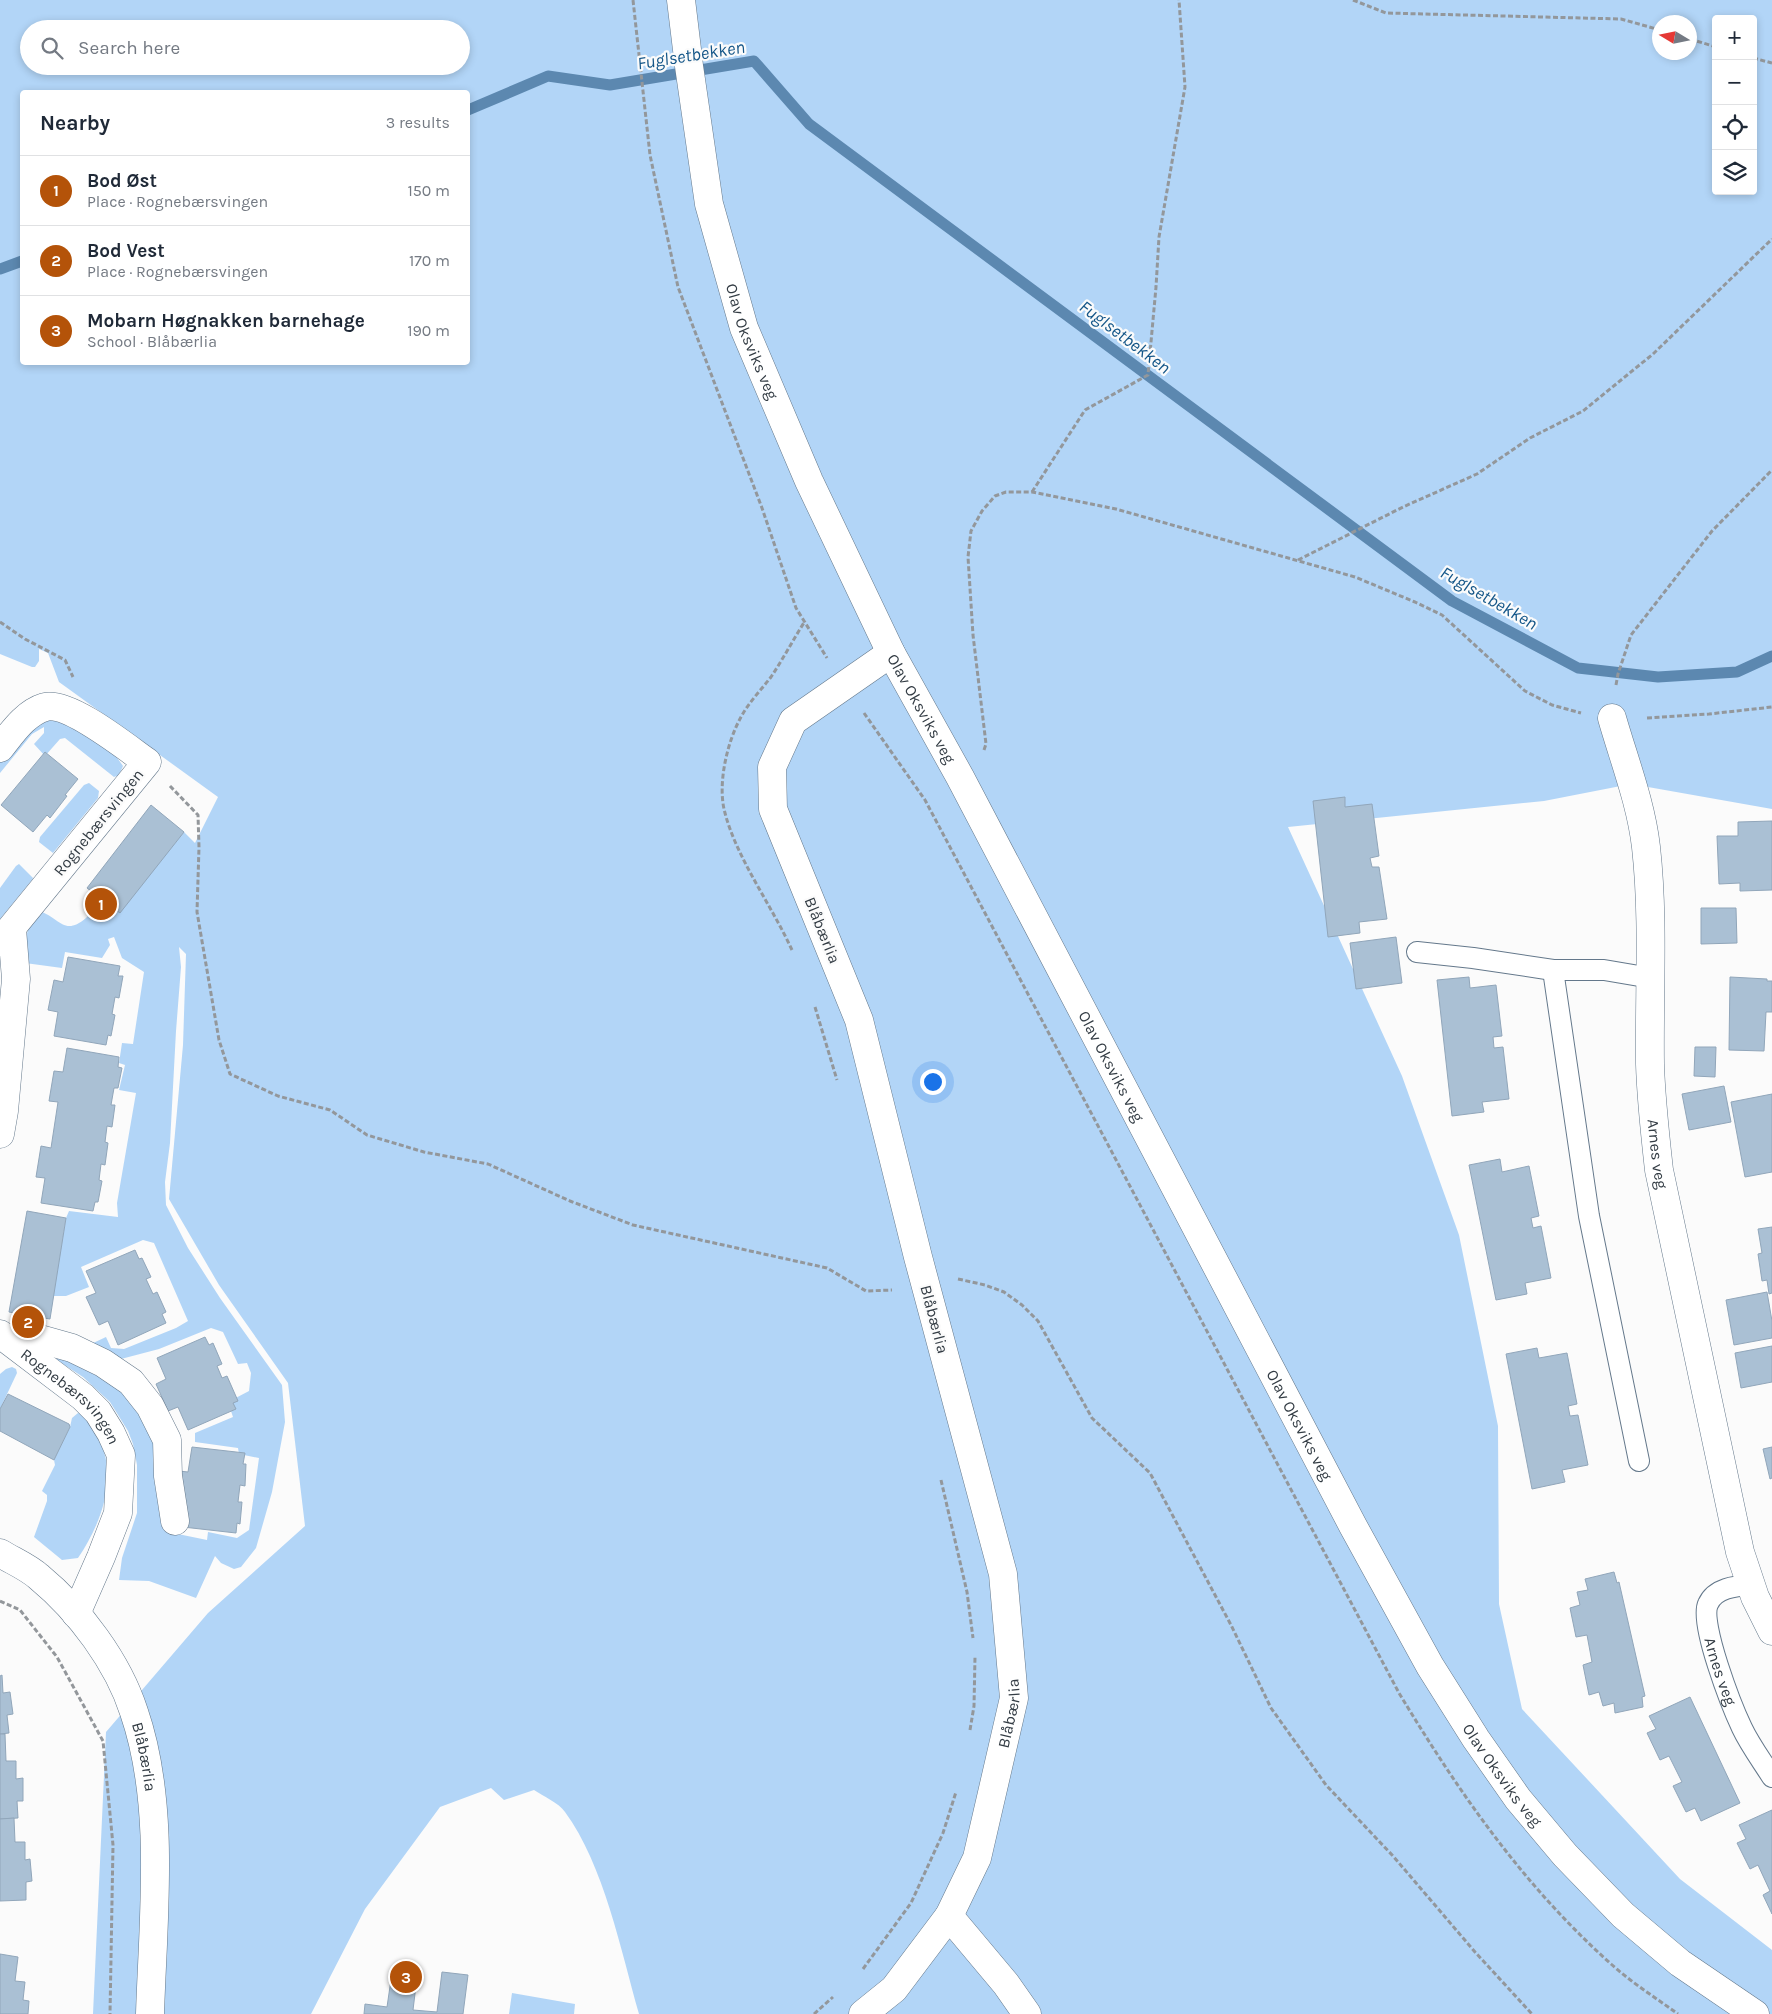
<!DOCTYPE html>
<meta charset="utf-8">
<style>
:root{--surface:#fff;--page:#f6f6f7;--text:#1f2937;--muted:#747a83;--line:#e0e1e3;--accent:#b45309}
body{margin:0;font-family:Karla,sans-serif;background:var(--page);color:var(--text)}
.controls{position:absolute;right:15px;top:15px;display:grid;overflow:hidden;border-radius:5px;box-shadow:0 2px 8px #0003}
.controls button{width:45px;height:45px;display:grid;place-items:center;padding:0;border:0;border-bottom:1px solid var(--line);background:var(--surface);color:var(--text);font:25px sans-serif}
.compass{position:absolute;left:1652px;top:15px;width:45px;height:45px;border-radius:50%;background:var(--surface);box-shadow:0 2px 8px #0003;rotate:280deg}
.you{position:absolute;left:932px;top:1081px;width:18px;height:18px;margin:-12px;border:4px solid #fff;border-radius:50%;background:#1a73e8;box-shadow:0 0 0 8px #1a73e833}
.badge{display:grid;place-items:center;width:32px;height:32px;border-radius:50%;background:var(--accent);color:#fff;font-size:16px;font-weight:700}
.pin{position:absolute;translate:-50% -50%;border:2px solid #fff;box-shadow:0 1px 5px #0006}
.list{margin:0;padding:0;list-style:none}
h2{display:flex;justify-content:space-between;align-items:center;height:65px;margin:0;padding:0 20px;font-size:21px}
h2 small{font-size:16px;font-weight:400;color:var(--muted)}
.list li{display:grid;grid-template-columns:32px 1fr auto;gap:15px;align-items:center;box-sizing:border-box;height:70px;padding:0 20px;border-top:1px solid var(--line)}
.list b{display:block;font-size:19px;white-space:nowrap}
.list p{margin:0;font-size:16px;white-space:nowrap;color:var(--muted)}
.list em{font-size:16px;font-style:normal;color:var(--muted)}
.icon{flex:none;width:28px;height:28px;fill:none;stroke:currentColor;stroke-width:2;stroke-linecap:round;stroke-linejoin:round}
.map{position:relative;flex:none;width:1772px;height:2014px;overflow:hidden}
.search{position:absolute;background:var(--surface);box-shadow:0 2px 8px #0003;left:20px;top:20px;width:450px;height:55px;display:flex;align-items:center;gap:12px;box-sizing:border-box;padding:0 18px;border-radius:28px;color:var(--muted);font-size:19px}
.panel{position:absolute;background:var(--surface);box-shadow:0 2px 8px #0003;left:20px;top:90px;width:450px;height:275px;border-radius:5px}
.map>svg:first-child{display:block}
.green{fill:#b2d5f7;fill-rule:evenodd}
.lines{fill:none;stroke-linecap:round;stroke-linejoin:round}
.stream{stroke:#5c88b0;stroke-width:11}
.building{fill:#aac0d4;stroke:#91a6ba}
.service-casing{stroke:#64788b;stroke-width:22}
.minor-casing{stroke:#64788b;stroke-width:29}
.tertiary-casing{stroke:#64788b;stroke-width:29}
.path{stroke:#93979b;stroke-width:3;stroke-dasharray:5 2.5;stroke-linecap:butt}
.service{stroke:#fff;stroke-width:20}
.minor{stroke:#fff;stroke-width:28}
.tertiary{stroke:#fff;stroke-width:28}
.labels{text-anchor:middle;stroke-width:4.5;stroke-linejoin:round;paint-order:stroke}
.street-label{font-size:16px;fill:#333c44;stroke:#fbfbfb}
.water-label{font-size:18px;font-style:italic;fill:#145688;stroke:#fbfbfb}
</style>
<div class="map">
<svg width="1772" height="2014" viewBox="0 0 1772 2014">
<rect width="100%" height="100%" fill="#fbfbfb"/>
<g class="green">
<path d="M0 0H1772V809L1631 784 1544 801 1288 827 1402 1076 1459 1235 1498 1426 1499 1604 1522 1709 1680 1879 1772 1950V2014H639C621 1951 604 1865 565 1812 559 1803 543 1796 534 1790L504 1800 491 1788 440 1807 365 1909 311 2014H93L106 1732 208 1613 305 1526 288 1383 219 1285 169 1199 183 1045 186 954 179 947 181 967 176 1031 170 1143 165 1182 166 1205 188 1248 220 1298 282 1385 285 1422 272 1492 256 1548 241 1567 234 1569 221 1563 215 1556 196 1598 149 1581 119 1580 122 1558 137 1513V1465L133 1444 128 1431 110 1402 83 1377 52 1357 54 1354 119 1387 154 1434 173 1533 207 1540 208 1532 237 1538 249 1530 259 1458 239 1454 238 1448 195 1442V1433L233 1417 228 1402 249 1391 251 1373 247 1363 238 1364 223 1332 211 1328 159 1349 121 1359 91 1344 106 1337 111 1348 124 1349 176 1328 188 1321 154 1243 143 1240 81 1267 89 1287 66 1296H53L66 1218 69 1211 118 1217 117 1203 136 1093 119 1090 125 1065 119 1063 122 1043 133 1044 144 972 122 958 114 937 108 939 110 945 102 958 65 952 62 968 25 963V941L32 915 39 911C59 917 64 937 86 918 90 914 94 912 97 907L106 914 161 860 184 832 195 843 218 797 59 682 48 653 39 649V661L35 667H32L0 654ZM1716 19H1753V191H1716ZM1660 22H1690V52H1660ZM29 29H461V66H29ZM22 92H468V362H22Z"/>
<polygon points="52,719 64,720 113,752 123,766 119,775 114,777 65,738 60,739 45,756 34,744 44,733 44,727 32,734 0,773 0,762 29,726"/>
<polygon points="89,783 99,791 98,798 53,853 39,842 40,837 84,785"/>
<polygon points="19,864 33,878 32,880 0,919 0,888 16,866"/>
<polygon points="12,1367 16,1369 17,1373 0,1409 0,1374 6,1369"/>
<path d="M78 1413 81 1414 85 1418C92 1428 101 1440 104 1452 115 1487 98 1529 78 1558L62 1560 34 1537 47 1501V1495L42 1491 55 1465 54 1460 70 1427 72 1418Z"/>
<polygon points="512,1993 575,2004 574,2014 509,2014"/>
</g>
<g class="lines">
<g class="stream">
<polyline points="468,110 548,76 610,85 754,61 809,124 1452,601 1578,668 1658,677 1737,672 1772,656"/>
<polyline points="0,269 22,261"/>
</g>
</g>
<g class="building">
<polygon points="45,752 78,779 65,795 67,796 50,818 47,815 33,832 1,805"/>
<polygon points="1345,797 1345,807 1372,804 1379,856 1370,858 1372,867 1379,867 1387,919 1359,922 1360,933 1328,937 1313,801"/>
<polygon points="151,805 184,832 120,913 87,888"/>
<polygon points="1772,821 1772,890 1740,891 1740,883 1719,884 1717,836 1738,836 1738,822"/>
<polygon points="94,893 112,907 107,914 89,901"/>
<polygon points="1701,908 1736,908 1737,943 1701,944"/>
<polygon points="1396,937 1402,983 1356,989 1350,943"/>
<polygon points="68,957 120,966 118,976 123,976 119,998 115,997 112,1014 115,1015 111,1036 108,1035 106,1045 54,1036 58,1012 48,1010 54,980 63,982"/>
<polygon points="1469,977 1470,988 1496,985 1502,1036 1493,1037 1494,1048 1503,1047 1509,1099 1482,1102 1484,1112 1452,1116 1437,980"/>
<polygon points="1730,977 1767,979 1767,981 1772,981 1772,1012 1766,1012 1764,1051 1729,1050"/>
<polygon points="1695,1047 1716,1047 1715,1077 1694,1076"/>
<polygon points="67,1048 119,1057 118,1067 122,1068 118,1088 114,1088 111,1105 115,1105 112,1127 107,1126 105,1142 108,1143 105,1165 101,1164 99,1180 102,1181 98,1202 95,1202 93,1211 41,1203 45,1178 36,1177 41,1146 51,1148 58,1102 49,1101 54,1071 63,1072"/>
<polygon points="1724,1086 1731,1122 1689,1130 1682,1094"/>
<polygon points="1772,1094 1772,1172 1745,1177 1731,1102"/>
<polygon points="1500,1159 1502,1172 1529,1166 1539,1216 1531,1218 1533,1228 1541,1226 1551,1278 1525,1283 1527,1294 1496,1300 1469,1165"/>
<polygon points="27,1211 66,1218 50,1319 9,1312"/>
<polygon points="1772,1227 1772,1293 1769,1294 1767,1280 1762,1281 1758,1254 1762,1253 1758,1229"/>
<polygon points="135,1250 139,1259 142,1258 151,1277 146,1279 153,1294 157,1292 166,1312 162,1314 166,1323 118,1345 108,1321 99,1325 86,1297 96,1293 86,1271"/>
<polygon points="1767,1292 1772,1321 1772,1338 1734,1345 1726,1300"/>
<polygon points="19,1314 40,1317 38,1330 17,1326"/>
<polygon points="205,1337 209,1345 213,1343 222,1364 217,1366 222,1378 227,1376 238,1401 233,1403 236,1409 188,1430 178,1407 168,1411 156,1384 166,1379 157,1358"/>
<polygon points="1772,1346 1772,1382 1741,1388 1735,1353"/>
<polygon points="1537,1348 1539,1358 1567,1353 1577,1404 1568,1406 1570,1416 1578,1415 1588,1465 1562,1470 1565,1482 1532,1489 1506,1354"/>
<polygon points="8,1394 69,1424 70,1427 54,1460 0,1431 0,1409"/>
<polygon points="192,1447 245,1453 243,1464 246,1464 245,1486 240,1485 238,1502 242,1502 240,1524 237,1523 236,1533 183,1527 179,1471 188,1472"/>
<polygon points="1772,1447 1772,1478 1770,1479 1763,1449"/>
<polygon points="1614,1572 1617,1583 1619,1582 1645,1696 1642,1697 1643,1707 1615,1713 1614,1703 1603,1706 1599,1692 1589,1695 1583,1665 1592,1662 1587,1635 1576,1637 1570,1608 1580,1605 1577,1592 1588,1590 1585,1579"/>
<polygon points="2,1675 3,1693 10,1692 13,1714 7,1715 9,1733 0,1734 0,1676"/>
<polygon points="1690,1697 1740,1803 1701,1821 1695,1808 1686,1812 1673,1786 1682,1782 1669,1756 1660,1760 1647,1733 1656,1729 1649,1716"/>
<polygon points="0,1734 5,1734 6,1761 16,1761 16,1779 23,1778 23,1801 17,1801 18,1818 0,1819"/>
<polygon points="1772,1810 1772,1914 1763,1895 1770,1891 1758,1865 1750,1869 1737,1843 1746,1839 1739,1825"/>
<polygon points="14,1818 15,1842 25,1842 25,1860 30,1859 32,1881 26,1882 26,1900 0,1901 0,1819"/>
<polygon points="0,1954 18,1957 15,1981 25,1982 23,2000 29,2001 28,2014 0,2014"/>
<polygon points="393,1966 418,1969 413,2010 437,2012 442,1972 468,1975 463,2014 364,2014 365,2004 387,2007"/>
</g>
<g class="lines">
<defs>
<g id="service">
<polyline points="1417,952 1473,958 1553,970"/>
<polyline points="1639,1461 1589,1216 1553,970 1604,970 1651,978"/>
<path id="s1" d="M1751 1585C1735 1586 1715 1588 1708 1604 1699 1623 1732 1707 1742 1728 1750 1745 1762 1761 1772 1777"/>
</g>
<g id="minor">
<path id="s2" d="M1612 718C1624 760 1641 803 1646 847 1654 919 1649 991 1650 1064 1651 1099 1655 1134 1659 1170L1740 1552 1755 1597 1772 1631"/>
<path d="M0 748C12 733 25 713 45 707 69 701 127 748 147 762L0 942"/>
<polyline points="0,1134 4,1111 16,979 12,929"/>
<path id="s3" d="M0 1334 83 1397 98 1412 111 1433 121 1455 118 1513 101 1557 76 1614"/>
<polyline points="5,1338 40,1339 72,1348 103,1363 131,1382 150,1406 167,1440 168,1476 175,1521"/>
<path id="s4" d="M0 1553C13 1561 28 1567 39 1577 79 1610 118 1662 134 1712 166 1805 153 1917 150 2014"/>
<polyline points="949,1916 1006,1984 1027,2014"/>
<path id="s5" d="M863 2014 894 1989 949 1916 977 1858 1014 1698 1003 1574 918 1257 859 1020 773 809 772 767 793 721 891 653"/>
</g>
<g id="tertiary">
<path id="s6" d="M681 0 689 66 709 204 744 328 809 481 891 653 960 777 1353 1526 1430 1666 1476 1739 1518 1799 1565 1855 1623 1915 1680 1963 1755 2014"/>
</g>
</defs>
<use href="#service" class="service-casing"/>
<use href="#minor" class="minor-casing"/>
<use href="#tertiary" class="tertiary-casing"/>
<g class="path">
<polyline points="633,0 650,155 678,287 762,508 796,608 827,658"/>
<polyline points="1353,0 1386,13 1621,19 1660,30"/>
<polyline points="1690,39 1716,47"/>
<polyline points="1753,58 1772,63"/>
<polyline points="1032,492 1085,410 1148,375 1156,287 1159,237 1185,87 1179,0"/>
<polyline points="1298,560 1403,507 1477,474 1530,438 1583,411 1653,354 1772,239"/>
<polyline points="0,622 25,639 65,660 73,677"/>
<polyline points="1616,685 1618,674 1631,635 1712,531 1772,470"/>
<path d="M864 713 925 800 1399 1693C1460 1794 1523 1885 1611 1964 1632 1983 1656 1998 1678 2014"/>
<polyline points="1647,718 1709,714 1772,707"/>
<polyline points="984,750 986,744 973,635 968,557 971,531 982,511 995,496 1006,492 1032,492 1116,509 1355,577 1415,602 1442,615 1525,691 1552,705 1581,713"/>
<polyline points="170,786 198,815 199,847 197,912 219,1040 230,1074 278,1096 330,1110 367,1135 424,1152 488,1164 570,1201 633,1225 827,1268 866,1291 892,1290"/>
<path d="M792 950C772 906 737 859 725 813 717 785 727 742 741 717 749 702 761 690 771 677 783 659 793 640 805 621"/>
<polyline points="815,1007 837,1080"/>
<polyline points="958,1279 985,1285 1004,1292 1022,1305 1038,1321 1092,1418 1150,1473 1231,1625 1271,1708 1326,1785 1393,1856 1475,1952 1532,2014"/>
<polyline points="941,1480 967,1592 973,1638"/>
<polyline points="0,1601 20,1610 57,1657 103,1741 113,1845 110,2014"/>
<polyline points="970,1730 974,1706 975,1657"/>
<polyline points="863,1969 911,1903 943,1833 956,1792"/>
<polyline points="814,2014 833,1997"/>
</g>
<use href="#service" class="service"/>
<use href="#minor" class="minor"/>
<use href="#tertiary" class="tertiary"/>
</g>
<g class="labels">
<g class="street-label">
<text dy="6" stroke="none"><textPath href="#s6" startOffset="350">Olav Oksviks veg</textPath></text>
<text dy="6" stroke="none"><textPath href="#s6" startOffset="755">Olav Oksviks veg</textPath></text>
<text transform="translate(98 822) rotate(-51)" y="6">Rognebærsvingen</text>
<text transform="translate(823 930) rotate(68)" y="6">Blåbærlia</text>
<text dy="6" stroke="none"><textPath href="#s6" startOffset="1160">Olav Oksviks veg</textPath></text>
<text dy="6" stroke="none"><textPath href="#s2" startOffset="441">Arnes veg</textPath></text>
<text transform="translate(935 1319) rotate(75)" y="6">Blåbærlia</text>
<text dy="6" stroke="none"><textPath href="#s3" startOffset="95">Rognebærsvingen</textPath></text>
<text dy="6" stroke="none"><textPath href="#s6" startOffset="1565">Olav Oksviks veg</textPath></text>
<text dy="6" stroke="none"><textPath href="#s1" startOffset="119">Arnes veg</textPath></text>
<text dy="6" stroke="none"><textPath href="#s5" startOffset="344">Blåbærlia</textPath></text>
<text dy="6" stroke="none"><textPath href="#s4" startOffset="259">Blåbærlia</textPath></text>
<text dy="6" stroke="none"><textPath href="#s6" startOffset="1970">Olav Oksviks veg</textPath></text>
</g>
<g class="water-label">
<text transform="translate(691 55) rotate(-9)" y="6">Fuglsetbekken</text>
<text transform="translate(1125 337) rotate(37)" y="6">Fuglsetbekken</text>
<text transform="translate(1489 598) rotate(30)" y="6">Fuglsetbekken</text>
</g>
</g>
</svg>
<div class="controls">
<button>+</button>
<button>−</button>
<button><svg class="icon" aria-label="locate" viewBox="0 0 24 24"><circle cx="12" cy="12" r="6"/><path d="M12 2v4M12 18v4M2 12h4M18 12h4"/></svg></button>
<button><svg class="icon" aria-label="layers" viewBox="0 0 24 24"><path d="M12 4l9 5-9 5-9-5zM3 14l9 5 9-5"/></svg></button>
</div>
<svg class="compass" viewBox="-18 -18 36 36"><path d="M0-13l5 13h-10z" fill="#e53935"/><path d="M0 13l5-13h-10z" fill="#747a83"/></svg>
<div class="you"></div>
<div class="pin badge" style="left:101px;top:904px">1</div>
<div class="pin badge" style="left:28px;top:1322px">2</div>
<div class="pin badge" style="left:406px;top:1977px">3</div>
<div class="search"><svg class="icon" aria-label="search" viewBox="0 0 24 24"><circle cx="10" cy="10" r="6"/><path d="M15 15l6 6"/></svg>Search here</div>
<section class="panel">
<h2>Nearby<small>3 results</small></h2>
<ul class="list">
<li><span class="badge">1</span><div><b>Bod Øst</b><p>Place · Rognebærsvingen</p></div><em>150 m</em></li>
<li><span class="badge">2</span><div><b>Bod Vest</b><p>Place · Rognebærsvingen</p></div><em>170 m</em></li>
<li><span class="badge">3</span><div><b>Mobarn Høgnakken barnehage</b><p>School · Blåbærlia</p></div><em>190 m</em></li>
</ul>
</section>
</div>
